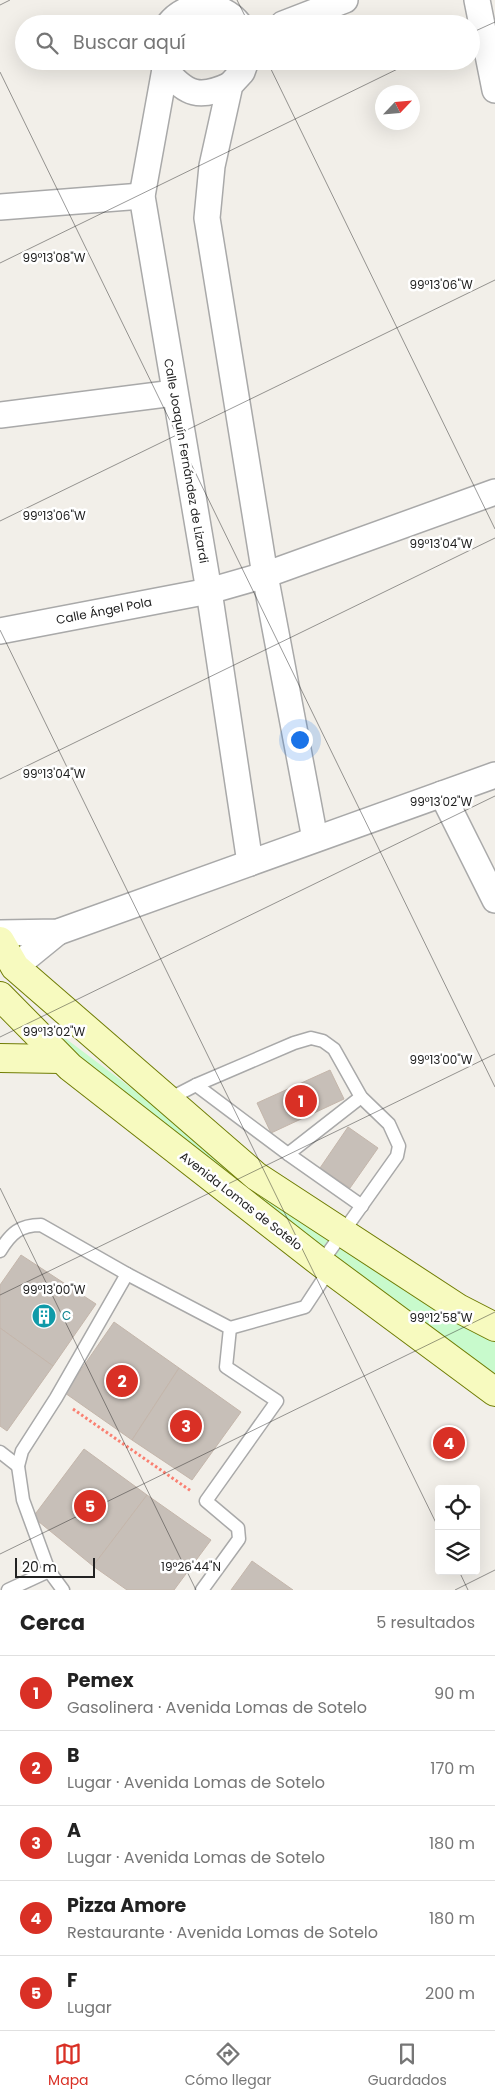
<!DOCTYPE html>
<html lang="es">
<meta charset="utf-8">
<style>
:root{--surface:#fff;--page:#f2f2f2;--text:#222;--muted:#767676;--line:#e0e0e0;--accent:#d93025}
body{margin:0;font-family:Poppins,sans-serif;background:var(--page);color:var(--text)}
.controls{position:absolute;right:15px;bottom:15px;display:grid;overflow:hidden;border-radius:5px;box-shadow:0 5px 20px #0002}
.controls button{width:45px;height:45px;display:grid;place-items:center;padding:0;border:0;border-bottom:1px solid var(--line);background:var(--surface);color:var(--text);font:25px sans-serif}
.compass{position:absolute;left:375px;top:85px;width:45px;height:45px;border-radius:50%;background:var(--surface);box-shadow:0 5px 20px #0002;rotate:64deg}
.scale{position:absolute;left:15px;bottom:12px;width:80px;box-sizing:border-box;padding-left:5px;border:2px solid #222;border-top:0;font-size:14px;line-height:18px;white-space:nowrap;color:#222;-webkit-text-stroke:4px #fff;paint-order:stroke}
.you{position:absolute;left:299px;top:739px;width:18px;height:18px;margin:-12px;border:4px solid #fff;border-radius:50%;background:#1a73e8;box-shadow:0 0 0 8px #1a73e833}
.badge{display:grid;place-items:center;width:32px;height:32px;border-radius:50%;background:var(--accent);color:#fff;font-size:16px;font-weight:700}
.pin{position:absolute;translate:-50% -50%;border:2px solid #fff;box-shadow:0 1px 5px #0006}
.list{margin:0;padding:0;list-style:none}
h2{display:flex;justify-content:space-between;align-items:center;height:65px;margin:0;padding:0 20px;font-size:21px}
h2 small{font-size:16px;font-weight:400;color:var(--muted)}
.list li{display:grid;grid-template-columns:32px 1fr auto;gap:15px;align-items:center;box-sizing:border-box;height:75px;padding:0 20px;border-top:1px solid var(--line)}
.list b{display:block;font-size:19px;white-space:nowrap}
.list p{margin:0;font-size:16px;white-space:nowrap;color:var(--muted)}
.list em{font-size:16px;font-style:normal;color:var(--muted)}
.icon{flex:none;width:28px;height:28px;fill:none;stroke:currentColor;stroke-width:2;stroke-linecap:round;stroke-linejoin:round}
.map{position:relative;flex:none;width:495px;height:1590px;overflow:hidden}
.search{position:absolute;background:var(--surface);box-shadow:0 5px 20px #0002;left:15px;right:15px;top:15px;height:55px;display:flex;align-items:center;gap:12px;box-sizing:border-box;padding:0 18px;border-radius:28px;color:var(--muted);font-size:19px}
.sheet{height:440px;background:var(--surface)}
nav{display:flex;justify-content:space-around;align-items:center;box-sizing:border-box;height:70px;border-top:1px solid var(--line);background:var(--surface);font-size:14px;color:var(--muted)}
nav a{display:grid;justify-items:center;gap:2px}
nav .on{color:var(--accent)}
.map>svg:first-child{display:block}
.park{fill:#c8facc}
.building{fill:#c7bfb8;stroke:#c4b6ab}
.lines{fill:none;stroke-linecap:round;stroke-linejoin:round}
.service-casing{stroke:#a9a9a9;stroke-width:15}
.minor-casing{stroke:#a9a9a9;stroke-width:28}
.secondary-casing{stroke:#707d05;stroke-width:30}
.path{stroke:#fa8072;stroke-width:3;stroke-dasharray:2.5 2.5;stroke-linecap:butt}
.service{stroke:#fff;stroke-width:12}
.minor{stroke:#fff;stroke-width:25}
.secondary{stroke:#f7fabf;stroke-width:28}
.ticks{fill:none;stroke:#222;stroke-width:1;stroke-opacity:0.45}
.labels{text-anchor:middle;stroke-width:5;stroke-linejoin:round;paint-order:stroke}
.street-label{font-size:12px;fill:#222;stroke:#fff}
.culture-label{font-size:12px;fill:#0d838f;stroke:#fff;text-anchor:start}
.ticks-label{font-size:12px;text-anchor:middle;fill:#222;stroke:#fff;stroke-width:5;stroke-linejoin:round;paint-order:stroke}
</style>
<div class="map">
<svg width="495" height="1590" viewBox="0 0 495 1590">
<rect width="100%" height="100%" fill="#f2efe9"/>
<polygon class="park" points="57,1032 276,1197 495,1337 495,1381 55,1044"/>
<g class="building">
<polygon points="330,1070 344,1099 271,1133 257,1103"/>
<polygon points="348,1127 378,1148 350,1188 320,1168"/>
<polygon points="21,1255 96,1304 53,1366 0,1328 0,1285"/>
<polygon points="114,1322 179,1368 132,1440 65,1393"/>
<polygon points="0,1328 53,1366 7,1431 0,1426"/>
<polygon points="179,1368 241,1412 192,1480 132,1440"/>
<polygon points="84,1449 147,1495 93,1566 33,1517"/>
<polygon points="147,1495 211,1540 174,1590 127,1590 93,1566"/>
<polygon points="252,1561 293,1590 231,1590"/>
</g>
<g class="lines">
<defs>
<g id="service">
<polyline points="196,1085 288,1154 362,1206"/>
<polyline points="167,1100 196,1085 294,1043 311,1038 323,1041 334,1049 361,1097 389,1124 399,1146 397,1156 321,1263"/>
<polyline points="288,1154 361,1097"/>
<path d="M0 1251C11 1233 20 1225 41 1225L127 1274"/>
<polyline points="230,1328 305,1307 330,1269"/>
<polyline points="0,1452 18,1466"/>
<polyline points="49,1571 23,1500 18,1466 22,1451 56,1398 127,1274 230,1328 226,1367 277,1401 206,1501 238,1528 239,1539 202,1590"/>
<polyline points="8,1590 49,1571 63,1590"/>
</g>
<g id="minor">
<polyline points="477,0 495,90"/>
<path d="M169 24C187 1 221 1 239 24"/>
<polyline points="283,24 345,0"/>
<polyline points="162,61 165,69 142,196 209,591 250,863"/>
<polyline points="246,61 242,72 230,85 212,166 207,218 265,575 315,839"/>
<path d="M165 69C186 95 200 99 230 85"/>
<polyline points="0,207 142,196"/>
<polyline points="0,415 174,393"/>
<polyline points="0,631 209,591 265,575 495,492"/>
<polyline points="442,794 495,900"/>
<polyline points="0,933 58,932 495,775"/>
<polyline points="15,967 58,932"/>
</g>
<g id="secondary">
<polyline points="0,941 15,967 256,1176 458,1308 495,1327"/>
<polyline points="0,996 70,1067 321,1263 495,1392"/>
<polyline points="0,1058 61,1059"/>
</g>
</defs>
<use href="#service" class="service-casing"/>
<use href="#minor" class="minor-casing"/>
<use href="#secondary" class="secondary-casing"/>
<polyline class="path" points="73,1409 191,1491"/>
<use href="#service" class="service"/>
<use href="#minor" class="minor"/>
<use href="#secondary" class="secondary"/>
</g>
<path class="ticks" d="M237 0 249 24M0 5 10 0M471 33 495 22M267 61 495 529M0 72 495 1087M0 263 414 61M0 521 495 280M0 630 439 1529M0 779 495 538M0 1037 495 796M0 1188 196 1590M0 1295 495 1054M0 1554 495 1312M459 1571 468 1590M455 1590 495 1570"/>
<defs>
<symbol id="building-disc" viewBox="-11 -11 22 22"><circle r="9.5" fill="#0f9aa8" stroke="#fff"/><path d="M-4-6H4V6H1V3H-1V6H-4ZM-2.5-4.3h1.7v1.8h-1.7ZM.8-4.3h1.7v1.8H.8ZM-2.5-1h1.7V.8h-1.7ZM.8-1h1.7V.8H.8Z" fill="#fff"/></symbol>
</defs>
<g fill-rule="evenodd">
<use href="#building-disc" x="30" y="1302" width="28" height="28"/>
</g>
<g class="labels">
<g class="street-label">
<text transform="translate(186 461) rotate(80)" y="4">Calle Joaquín Fernández de Lizardi</text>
<text transform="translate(104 611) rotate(-11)" y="4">Calle Ángel Pola</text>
<text transform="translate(241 1201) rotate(38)" y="4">Avenida Lomas de Sotelo</text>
</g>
<g class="culture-label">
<text x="62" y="1320">C</text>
</g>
</g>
<g class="ticks-label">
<text x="54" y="262">99°13'08"W</text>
<text x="441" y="289">99°13'06"W</text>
<text x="54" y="520">99°13'06"W</text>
<text x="441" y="548">99°13'04"W</text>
<text x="54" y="778">99°13'04"W</text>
<text x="441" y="806">99°13'02"W</text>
<text x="54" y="1036">99°13'02"W</text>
<text x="441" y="1064">99°13'00"W</text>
<text x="54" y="1294">99°13'00"W</text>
<text x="441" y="1322">99°12'58"W</text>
<text x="191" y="1571">19°26'44"N</text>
</g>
</svg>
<div class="controls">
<button><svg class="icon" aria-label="locate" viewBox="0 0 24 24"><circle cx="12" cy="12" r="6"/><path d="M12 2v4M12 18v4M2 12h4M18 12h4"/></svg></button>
<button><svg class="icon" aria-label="layers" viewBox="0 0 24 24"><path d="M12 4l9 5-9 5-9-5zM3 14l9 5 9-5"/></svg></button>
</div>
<svg class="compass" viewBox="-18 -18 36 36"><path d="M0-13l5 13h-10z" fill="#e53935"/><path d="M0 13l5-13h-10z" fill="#767676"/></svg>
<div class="scale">20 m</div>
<div class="you"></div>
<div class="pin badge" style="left:301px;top:1101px">1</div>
<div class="pin badge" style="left:122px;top:1381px">2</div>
<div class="pin badge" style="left:186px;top:1426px">3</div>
<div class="pin badge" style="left:449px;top:1443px">4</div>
<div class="pin badge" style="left:90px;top:1506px">5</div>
<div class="search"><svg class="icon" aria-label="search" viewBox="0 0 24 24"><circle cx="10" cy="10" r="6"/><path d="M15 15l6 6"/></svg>Buscar aquí</div>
</div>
<section class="sheet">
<h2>Cerca<small>5 resultados</small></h2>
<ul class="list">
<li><span class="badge">1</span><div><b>Pemex</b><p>Gasolinera · Avenida Lomas de Sotelo</p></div><em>90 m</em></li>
<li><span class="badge">2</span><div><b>B</b><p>Lugar · Avenida Lomas de Sotelo</p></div><em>170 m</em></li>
<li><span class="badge">3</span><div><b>A</b><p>Lugar · Avenida Lomas de Sotelo</p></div><em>180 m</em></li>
<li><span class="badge">4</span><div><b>Pizza Amore</b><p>Restaurante · Avenida Lomas de Sotelo</p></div><em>180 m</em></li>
<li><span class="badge">5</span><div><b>F</b><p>Lugar</p></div><em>200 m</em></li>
</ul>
</section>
<nav>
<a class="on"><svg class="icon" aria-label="map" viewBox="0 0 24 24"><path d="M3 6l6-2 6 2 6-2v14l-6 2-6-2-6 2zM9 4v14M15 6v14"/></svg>Mapa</a>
<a><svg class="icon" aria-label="directions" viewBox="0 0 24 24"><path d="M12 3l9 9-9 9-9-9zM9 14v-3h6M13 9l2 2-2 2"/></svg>Cómo llegar</a>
<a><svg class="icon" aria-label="saved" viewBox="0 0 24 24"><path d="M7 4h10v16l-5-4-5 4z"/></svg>Guardados</a>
</nav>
